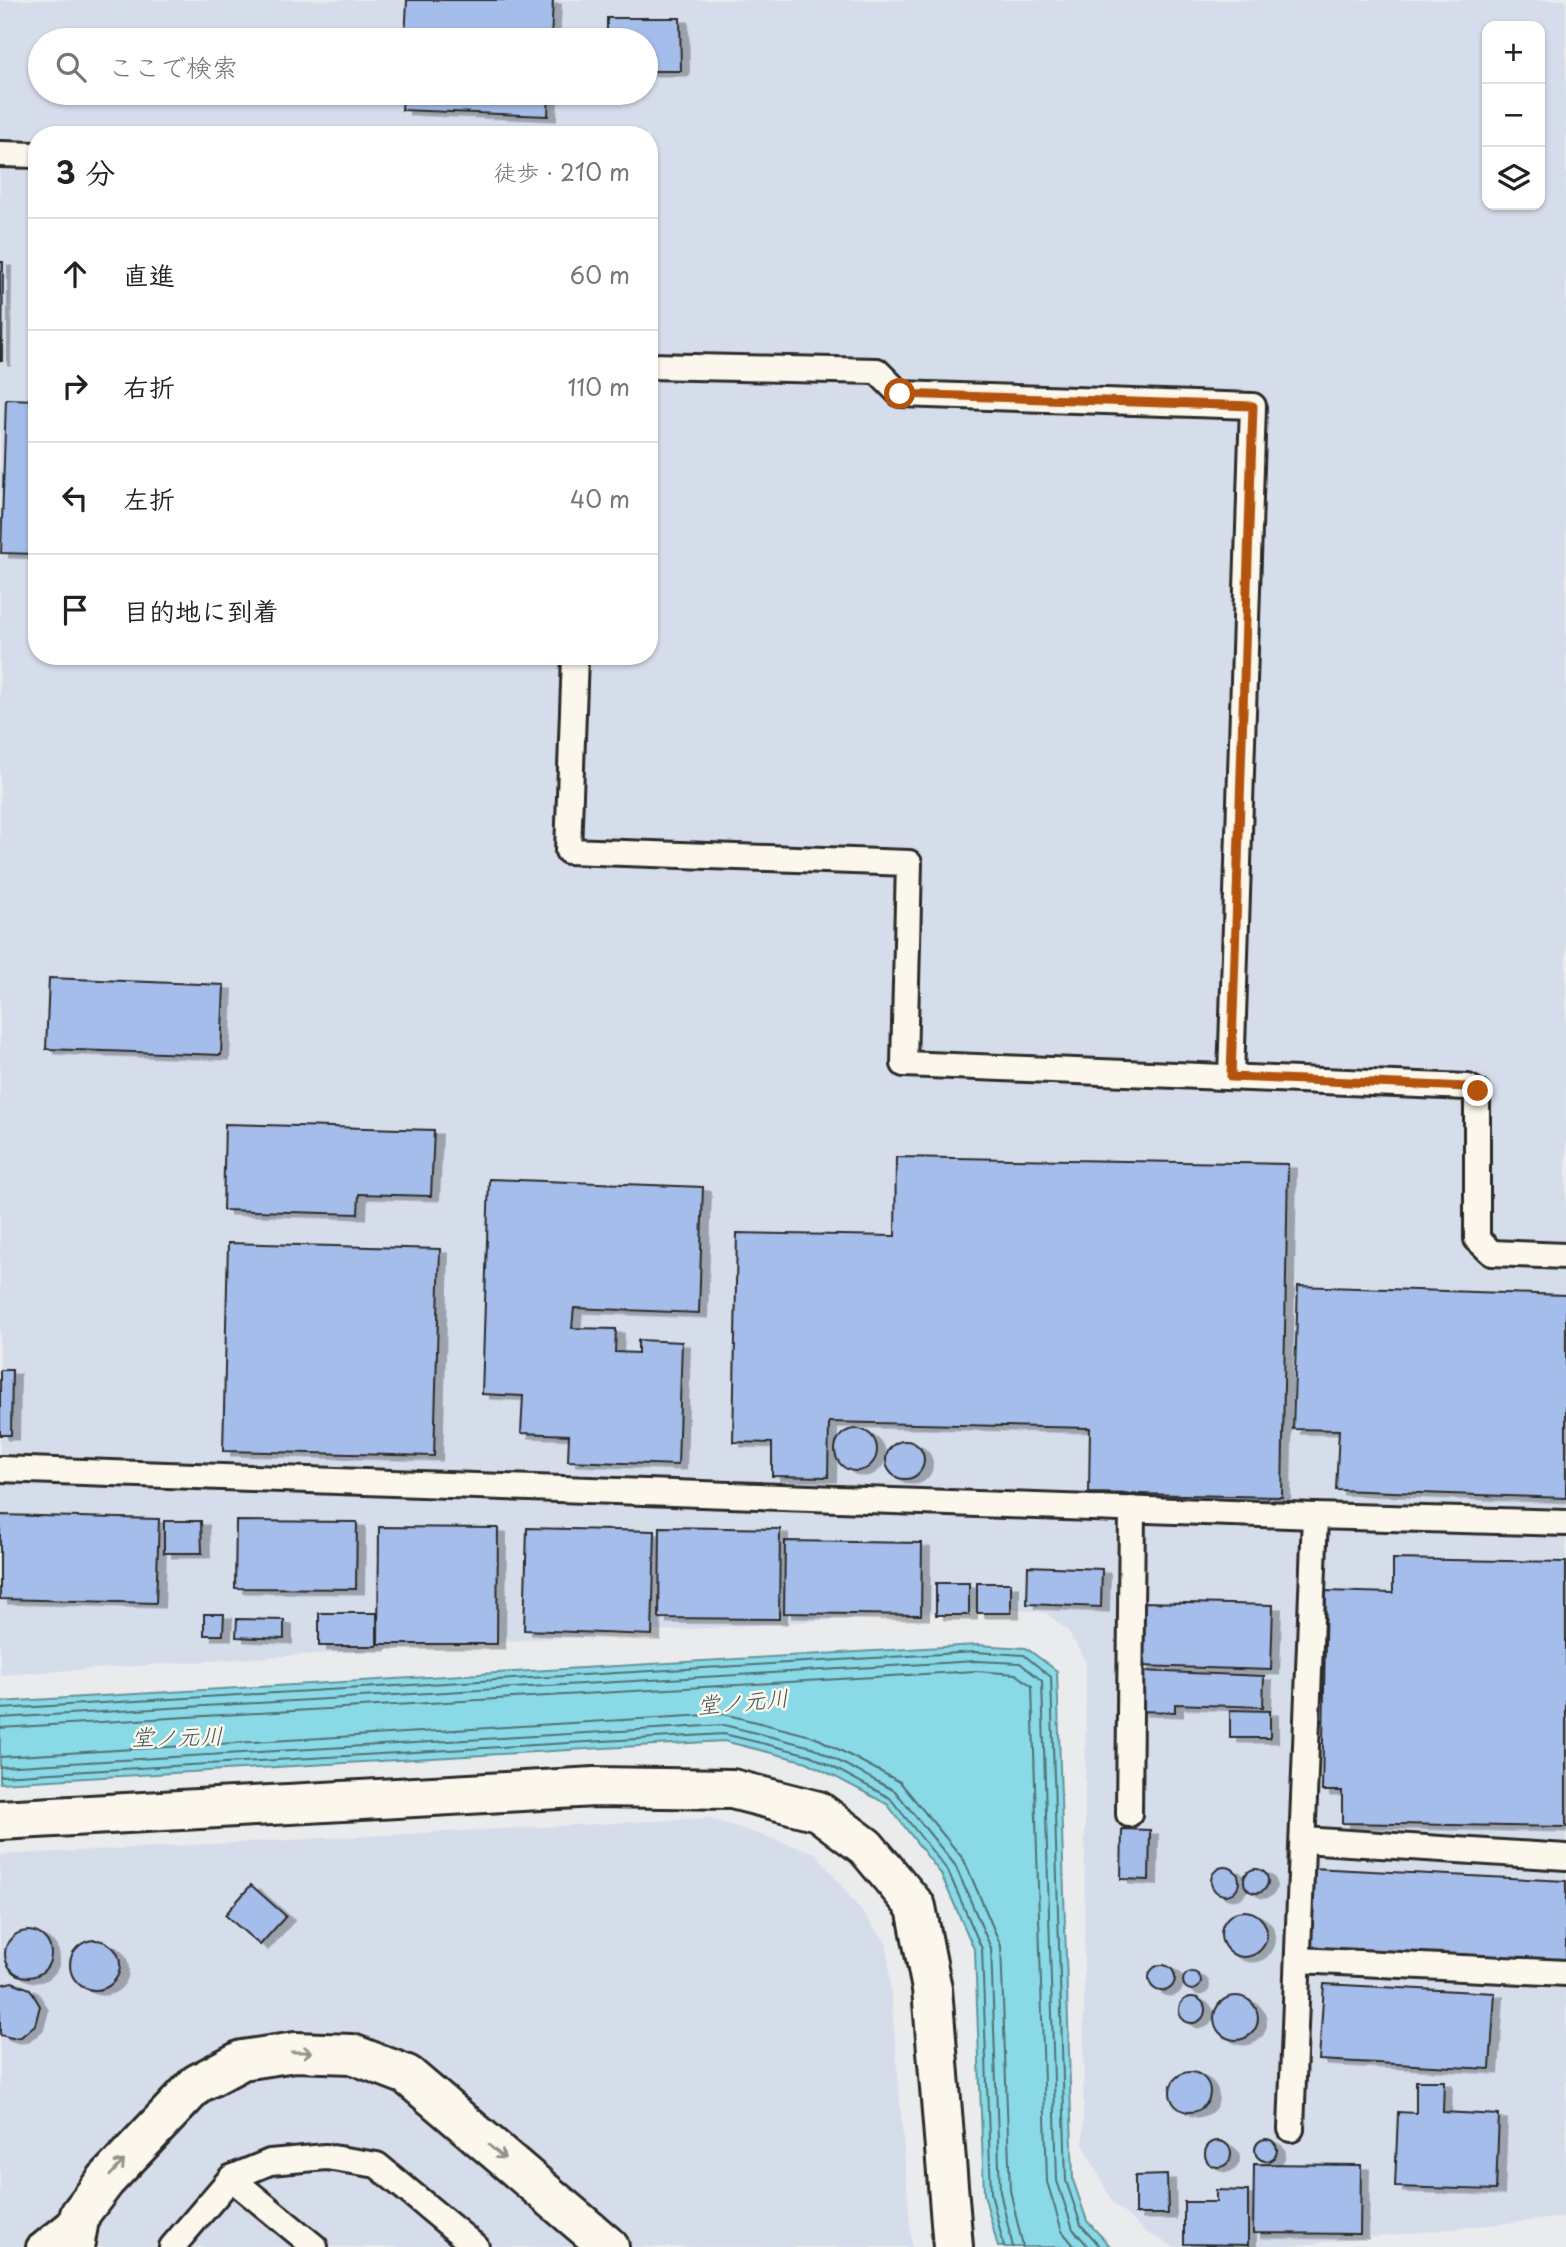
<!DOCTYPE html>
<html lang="ja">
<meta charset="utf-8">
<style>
:root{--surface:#fff;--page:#f6f6f6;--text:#222;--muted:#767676;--line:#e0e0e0}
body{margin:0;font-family:"Playpen Sans","Klee One",sans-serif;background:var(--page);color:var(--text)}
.controls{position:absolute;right:21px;top:21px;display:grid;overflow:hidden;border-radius:14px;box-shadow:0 2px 5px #0004}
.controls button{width:63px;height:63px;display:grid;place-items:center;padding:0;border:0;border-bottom:2px solid var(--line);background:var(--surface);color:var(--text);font:35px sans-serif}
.stop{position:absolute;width:21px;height:21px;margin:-16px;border:5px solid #b45309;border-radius:50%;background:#fff}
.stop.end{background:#b45309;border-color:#fff;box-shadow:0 2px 7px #0008}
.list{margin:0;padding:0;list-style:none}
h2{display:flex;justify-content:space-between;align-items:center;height:91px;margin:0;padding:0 28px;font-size:30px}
h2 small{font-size:23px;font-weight:400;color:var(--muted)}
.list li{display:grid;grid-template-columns:46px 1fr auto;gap:21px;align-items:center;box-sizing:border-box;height:112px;padding:0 28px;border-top:2px solid var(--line)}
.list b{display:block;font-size:26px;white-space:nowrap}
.list em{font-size:23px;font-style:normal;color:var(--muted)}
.icon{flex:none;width:38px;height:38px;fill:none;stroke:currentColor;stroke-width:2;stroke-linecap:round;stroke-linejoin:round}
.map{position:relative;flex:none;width:1566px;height:2247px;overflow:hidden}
.search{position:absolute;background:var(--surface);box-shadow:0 2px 5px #0004;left:28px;top:28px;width:630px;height:77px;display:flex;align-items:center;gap:18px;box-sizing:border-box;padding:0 24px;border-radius:38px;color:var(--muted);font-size:26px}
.panel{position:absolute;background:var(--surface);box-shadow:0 2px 5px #0004;left:28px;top:126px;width:630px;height:539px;border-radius:28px}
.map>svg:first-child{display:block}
.built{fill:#d5ddeb;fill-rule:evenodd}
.water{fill:#8ad9e6;stroke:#64939b;stroke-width:2}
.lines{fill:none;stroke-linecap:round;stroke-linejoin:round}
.shore{stroke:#517176;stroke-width:2}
.building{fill:#a5bdea;stroke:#2b2b2b;stroke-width:2;filter:url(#shadow)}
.lane-casing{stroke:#2b2b2b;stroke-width:30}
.secondary-casing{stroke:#2b2b2b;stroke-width:44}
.lane{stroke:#fbf7ec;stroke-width:24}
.secondary{stroke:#fbf7ec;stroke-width:38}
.oneway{stroke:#93918c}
.route{stroke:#b45309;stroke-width:9}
.labels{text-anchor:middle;stroke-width:5;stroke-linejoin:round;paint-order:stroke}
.water-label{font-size:23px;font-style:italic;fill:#43565a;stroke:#fbf7ec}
</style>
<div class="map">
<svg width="1566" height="2247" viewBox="0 0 1566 2247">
<defs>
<filter id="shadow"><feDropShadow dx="8" dy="4.5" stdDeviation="0" flood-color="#0004"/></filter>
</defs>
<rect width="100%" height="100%" fill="#eaebec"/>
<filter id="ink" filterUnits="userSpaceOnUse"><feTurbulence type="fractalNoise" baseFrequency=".0143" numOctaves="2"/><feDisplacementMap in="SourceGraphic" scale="14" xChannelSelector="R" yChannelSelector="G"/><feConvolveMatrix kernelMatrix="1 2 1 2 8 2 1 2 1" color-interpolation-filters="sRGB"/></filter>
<g filter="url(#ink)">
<g class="built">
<path d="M0 0H1566V2217L1280 2247H1175L1147 2233 1113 2203 1083 2144 1086 1662 1068 1631 1046 1613 1008 1608 0 1675ZM1487 26H1540V205H1487ZM40 40H646V93H40ZM37 135H649V656H37Z"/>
<polygon points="709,1818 816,1853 887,1944 912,2247 0,2247 0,1855"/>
</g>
<polygon class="water" points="977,1645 1026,1648 1057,1671 1073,2180 1087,2221 1111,2247 998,2247 984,2194 975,1951 941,1874 887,1804 807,1762 724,1741 0,1783 0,1702"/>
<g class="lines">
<g class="shore">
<polyline points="0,1709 976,1652 1024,1655 1051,1677 1066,2181 1081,2225 1101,2247"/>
<polyline points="0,1718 976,1661 1020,1663 1042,1681 1057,2181 1073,2229 1089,2247"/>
<polyline points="0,1728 976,1671 1016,1674 1032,1686 1047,2182 1062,2231 1075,2247"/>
<polyline points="0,1757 724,1714 815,1737 900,1782 964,1860 1001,1946 1010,2190 1023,2247"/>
<polyline points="0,1767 724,1725 812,1747 895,1791 955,1865 991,1948 1000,2192 1013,2247"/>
<polyline points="0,1776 724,1734 810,1755 890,1798 948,1871 982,1949 991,2193 1004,2247"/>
</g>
</g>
<g class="building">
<polygon points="407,0 553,0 551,40 405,40"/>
<polygon points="607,18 680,18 681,71 646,71 646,40 607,40"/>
<polygon points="403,93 549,93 548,116 402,110"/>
<polygon points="0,262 3,262 2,361 0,361"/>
<polygon points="6,399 37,400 37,554 1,553"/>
<polygon points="49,978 224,985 221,1055 46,1049"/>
<polygon points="225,1124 434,1130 431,1196 359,1194 358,1214 223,1210"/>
<polygon points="896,1157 1288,1164 1282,1497 1089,1493 1090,1428 829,1422 828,1477 772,1476 772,1443 733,1442 737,1233 895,1236"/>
<polygon points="489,1179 703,1187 699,1313 574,1308 572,1328 616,1329 615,1352 638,1353 638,1340 682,1342 678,1465 568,1461 569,1435 521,1433 523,1396 482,1394"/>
<polygon points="228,1243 440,1249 434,1456 223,1451"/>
<polygon points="1298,1286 1566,1295 1566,1498 1336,1490 1339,1430 1293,1429"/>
<polygon points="0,1370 12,1370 11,1435 0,1435"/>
<circle cx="856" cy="1450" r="21"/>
<circle cx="905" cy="1460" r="19"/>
<polygon points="0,1515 159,1519 156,1603 0,1599"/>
<polygon points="164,1521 201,1521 202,1553 164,1553"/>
<polygon points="236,1521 357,1522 356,1589 235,1588"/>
<polygon points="379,1527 498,1528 497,1644 378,1644"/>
<polygon points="660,1527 780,1529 779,1619 659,1618"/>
<polygon points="527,1528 655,1531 652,1635 524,1630"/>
<polygon points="785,1541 922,1543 921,1615 784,1613"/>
<polygon points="1393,1559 1566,1562 1566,1827 1342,1823 1342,1791 1322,1791 1326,1591 1393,1593"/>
<polygon points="1028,1566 1102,1569 1101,1607 1027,1604"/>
<rect x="936" y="1583" width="33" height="32"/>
<rect x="977" y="1583" width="34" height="30"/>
<polygon points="1142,1602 1273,1605 1271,1670 1141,1666"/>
<rect x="319" y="1613" width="58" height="33"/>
<polygon points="204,1614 224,1614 223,1635 204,1635"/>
<polygon points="237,1619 284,1620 284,1639 236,1637"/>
<polygon points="1141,1671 1264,1676 1263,1707 1175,1704 1175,1712 1139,1711"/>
<polygon points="1230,1710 1270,1711 1270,1738 1230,1738"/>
<polygon points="1122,1829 1150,1830 1149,1880 1121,1879"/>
<circle cx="1225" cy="1881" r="14"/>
<polygon points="1312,1868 1566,1881 1566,1963 1308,1949"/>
<circle cx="1256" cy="1881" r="12"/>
<polygon points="251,1885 286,1916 260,1945 225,1915"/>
<circle cx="1244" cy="1934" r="23"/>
<circle cx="28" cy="1954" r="23"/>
<circle cx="95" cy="1965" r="25"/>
<circle cx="1162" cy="1978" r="13"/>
<circle cx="1192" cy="1981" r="9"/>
<polygon points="12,1982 30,1989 40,2006 35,2025 21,2037 12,2038 0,2035 0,1985"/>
<polygon points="1324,1984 1495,1993 1490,2069 1319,2060"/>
<circle cx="1236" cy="2018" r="22"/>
<circle cx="1192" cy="2010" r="13"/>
<circle cx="1190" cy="2092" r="20"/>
<polygon points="1416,2081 1444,2081 1443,2112 1499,2115 1496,2190 1395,2187 1398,2112 1416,2113"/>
<circle cx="1266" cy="2150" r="11"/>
<circle cx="1218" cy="2154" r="13"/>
<polygon points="1254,2164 1361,2165 1360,2234 1253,2233"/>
<polygon points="1167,2175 1168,2214 1135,2214 1135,2176"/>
<polygon points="1216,2190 1248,2191 1248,2245 1184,2244 1184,2202 1216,2202"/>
</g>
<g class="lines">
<defs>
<g id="lane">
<polyline points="0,154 37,155"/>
<polyline points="649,366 877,371 900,394 1253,406 1231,1077"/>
<polyline points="575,656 568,851 909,863 904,1064 1468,1087 1477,1092 1477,1239 1492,1253 1566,1256"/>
<polyline points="0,1469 1315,1516 1566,1523"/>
<polyline points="1129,1814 1132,1509"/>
<polyline points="1303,1840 1566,1857"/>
<polyline points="1298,1960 1566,1973"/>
<polyline points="1291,2129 1315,1516"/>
<polyline points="231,2178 315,2247"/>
<polyline points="39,2247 80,2214"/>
<polyline points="172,2247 231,2178 270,2162 326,2157 377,2165 476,2247"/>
</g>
<g id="secondary">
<polyline points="0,1820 595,1787 732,1789 818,1811 866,1847 916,1907 932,1989 953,2247"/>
<polyline points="74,2247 80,2214 106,2180 197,2084 242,2060 295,2052 352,2054 407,2075 609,2247"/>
</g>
</defs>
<use href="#lane" class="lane-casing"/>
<use href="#secondary" class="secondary-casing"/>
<use href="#lane" class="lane"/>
<use href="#secondary" class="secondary"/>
</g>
<defs><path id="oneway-shaft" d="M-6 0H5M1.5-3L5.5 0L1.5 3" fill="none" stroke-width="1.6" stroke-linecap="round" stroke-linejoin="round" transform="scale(1.75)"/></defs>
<g class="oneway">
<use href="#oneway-shaft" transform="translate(302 2052)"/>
<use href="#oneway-shaft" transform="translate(497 2152) rotate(40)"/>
<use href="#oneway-shaft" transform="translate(117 2168) rotate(-47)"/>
</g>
</g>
<g class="lines" filter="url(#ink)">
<polyline class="route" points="900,394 1253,406 1231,1077 1468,1087 1478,1091"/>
</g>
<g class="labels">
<g class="water-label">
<text transform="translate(743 1702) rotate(-5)" y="8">堂ノ元川</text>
<text transform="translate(177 1737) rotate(-1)" y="8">堂ノ元川</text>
</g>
</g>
</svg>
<div class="controls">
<button>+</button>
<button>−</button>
<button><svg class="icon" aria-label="layers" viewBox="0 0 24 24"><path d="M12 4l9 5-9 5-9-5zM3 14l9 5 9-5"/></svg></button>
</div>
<div class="stop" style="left:900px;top:394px"></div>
<div class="stop end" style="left:1478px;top:1091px"></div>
<div class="search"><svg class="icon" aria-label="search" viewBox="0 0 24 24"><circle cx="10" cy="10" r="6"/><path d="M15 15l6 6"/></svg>ここで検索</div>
<section class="panel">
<h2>3 分<small>徒歩 · 210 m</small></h2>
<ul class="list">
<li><svg class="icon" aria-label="ahead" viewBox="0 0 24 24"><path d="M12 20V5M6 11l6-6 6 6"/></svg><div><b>直進</b></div><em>60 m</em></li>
<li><svg class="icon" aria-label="right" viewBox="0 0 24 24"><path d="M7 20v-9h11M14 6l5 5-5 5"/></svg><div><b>右折</b></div><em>110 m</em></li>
<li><svg class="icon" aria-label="left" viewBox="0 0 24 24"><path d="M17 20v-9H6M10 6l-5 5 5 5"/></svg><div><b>左折</b></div><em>40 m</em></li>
<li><svg class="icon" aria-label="arrive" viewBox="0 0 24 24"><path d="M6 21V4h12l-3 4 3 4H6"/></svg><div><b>目的地に到着</b></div></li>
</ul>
</section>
</div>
